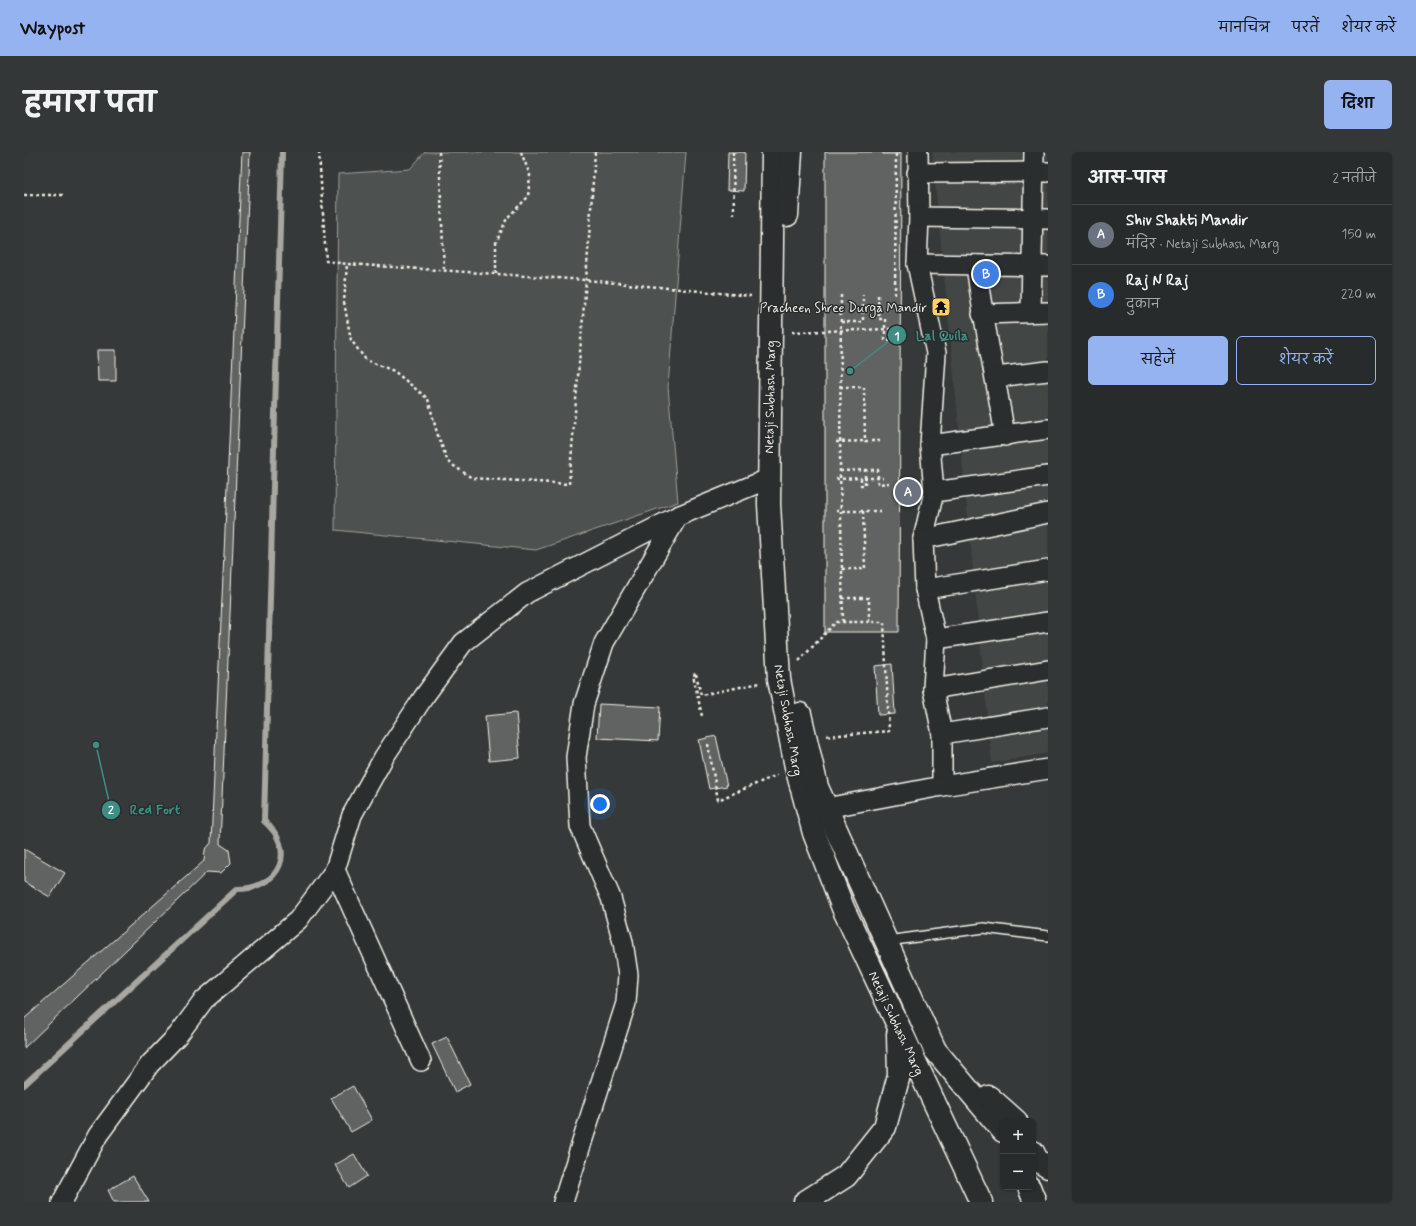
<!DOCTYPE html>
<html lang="hi">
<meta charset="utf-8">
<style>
:root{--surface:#282b2b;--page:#343737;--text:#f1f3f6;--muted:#a5a7a9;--line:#444747;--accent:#95b2f1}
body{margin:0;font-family:Mynerve,"Playpen Sans Deva",sans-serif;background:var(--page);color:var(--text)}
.controls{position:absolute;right:12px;bottom:12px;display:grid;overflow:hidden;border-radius:6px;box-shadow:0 1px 3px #0004}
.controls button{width:36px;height:36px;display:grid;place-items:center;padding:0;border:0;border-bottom:1px solid var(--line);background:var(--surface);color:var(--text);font:20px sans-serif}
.you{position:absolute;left:576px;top:652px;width:14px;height:14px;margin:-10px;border:3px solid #fff;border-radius:50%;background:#1a73e8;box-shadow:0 0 0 6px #1a73e833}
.badge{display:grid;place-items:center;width:26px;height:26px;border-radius:50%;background:var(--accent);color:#fff;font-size:13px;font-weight:700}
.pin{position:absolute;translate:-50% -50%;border:2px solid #fff;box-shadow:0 1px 4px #0006}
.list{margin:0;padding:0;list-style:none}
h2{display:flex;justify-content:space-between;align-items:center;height:52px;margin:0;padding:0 16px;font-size:17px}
h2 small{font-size:13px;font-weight:400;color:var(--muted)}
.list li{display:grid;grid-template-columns:26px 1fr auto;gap:12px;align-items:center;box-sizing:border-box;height:60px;padding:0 16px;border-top:1px solid var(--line)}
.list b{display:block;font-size:15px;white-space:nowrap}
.list p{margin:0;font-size:13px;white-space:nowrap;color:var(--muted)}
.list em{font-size:13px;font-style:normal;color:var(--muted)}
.actions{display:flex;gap:8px;padding:12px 16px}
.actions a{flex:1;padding:9px 0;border:1px solid var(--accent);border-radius:6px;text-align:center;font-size:14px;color:var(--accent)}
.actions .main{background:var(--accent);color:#111}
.map{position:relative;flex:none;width:1024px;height:1050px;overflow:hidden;border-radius:6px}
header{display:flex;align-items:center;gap:24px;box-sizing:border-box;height:56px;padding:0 20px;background:var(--accent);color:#111}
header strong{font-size:19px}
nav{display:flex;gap:22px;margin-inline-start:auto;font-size:14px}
.intro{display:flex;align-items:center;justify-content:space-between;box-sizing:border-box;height:96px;padding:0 24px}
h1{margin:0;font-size:28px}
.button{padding:10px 18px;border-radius:6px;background:var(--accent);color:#111;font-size:14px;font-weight:700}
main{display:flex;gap:24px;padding:0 24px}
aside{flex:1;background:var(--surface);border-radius:6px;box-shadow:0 1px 3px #0004}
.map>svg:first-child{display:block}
.built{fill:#434645}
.green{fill:#4e514f;stroke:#a1a19c}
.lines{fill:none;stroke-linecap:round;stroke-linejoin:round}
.stream{stroke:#a8a7a1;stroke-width:6}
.building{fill:#616362;stroke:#f4f1e8}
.lane-casing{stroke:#f4f1e8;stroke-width:12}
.street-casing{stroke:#f4f1e8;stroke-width:22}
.secondary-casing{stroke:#f4f1e8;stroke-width:25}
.path{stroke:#f4f1e8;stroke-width:2.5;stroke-dasharray:3 3;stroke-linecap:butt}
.lane{stroke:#2a2d2e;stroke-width:9}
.street{stroke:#2a2d2e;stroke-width:19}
.secondary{stroke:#2a2d2e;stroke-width:22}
.labels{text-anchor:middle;stroke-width:3;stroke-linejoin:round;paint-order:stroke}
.poi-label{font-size:13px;fill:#f4f1e8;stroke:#2a2d2e;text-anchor:end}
.street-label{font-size:13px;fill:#f4f1e8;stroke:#2a2d2e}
.leader{fill:none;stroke:#3d8f86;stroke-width:1.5}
.callout-dot{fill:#3d8f86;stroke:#2a2d2e;stroke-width:1.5}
.mark-label{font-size:12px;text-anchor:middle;font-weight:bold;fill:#fff}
.callout-label{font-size:14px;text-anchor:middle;font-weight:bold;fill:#3d8f86;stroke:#2a2d2e;stroke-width:3;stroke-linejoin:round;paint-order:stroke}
</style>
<header>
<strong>Waypost</strong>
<nav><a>मानचित्र</a><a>परतें</a><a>शेयर करें</a></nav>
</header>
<div class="intro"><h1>हमारा पता</h1><a class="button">दिशा</a></div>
<main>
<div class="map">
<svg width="1024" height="1050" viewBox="0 0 1024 1050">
<rect width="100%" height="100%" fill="#363939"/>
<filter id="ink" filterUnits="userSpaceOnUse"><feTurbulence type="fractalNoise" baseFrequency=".025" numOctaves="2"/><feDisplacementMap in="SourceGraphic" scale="8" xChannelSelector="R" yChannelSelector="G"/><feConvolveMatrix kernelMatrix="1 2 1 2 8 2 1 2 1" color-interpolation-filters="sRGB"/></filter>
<g filter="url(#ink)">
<polygon class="built" points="908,0 1024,0 1024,601 968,611"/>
<polygon class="green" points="401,0 662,0 644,235 654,350 512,398 311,378 314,22 386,17"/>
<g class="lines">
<path class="stream" d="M0 933 213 737C256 737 274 698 240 669L258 0"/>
</g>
<g class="building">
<polygon points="218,0 226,0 196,692 205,698 207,711 197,721 183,720 0,896 0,867 180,709 181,698 187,691"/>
<polygon points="704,0 721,0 720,39 703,38"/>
<polygon points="801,0 877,0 875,480 801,480"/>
<rect x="859" y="0" width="16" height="2"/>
<polygon points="73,198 92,198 92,229 74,229"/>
<polygon points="868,512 871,562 854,563 851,514"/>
<polygon points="575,552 636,555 634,589 573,586"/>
<polygon points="492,561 496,606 465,609 461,564"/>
<polygon points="692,584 703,634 685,637 675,588"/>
<polygon points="0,697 41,721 26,745 0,730"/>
<polygon points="423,885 446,932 431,940 408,892"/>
<polygon points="329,934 348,968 327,980 307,946"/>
<polygon points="330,1002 343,1024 325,1036 311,1013"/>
<polygon points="109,1024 125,1050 90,1050 84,1038"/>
</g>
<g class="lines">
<defs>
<polyline id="lane" points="863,789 960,776 1024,784"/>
<g id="street">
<polyline points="894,0 895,65 893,112 912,201 906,293 910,340 899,387 901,437 912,487 909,537 918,582 918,634 1024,617"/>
<polyline points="893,21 1024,20"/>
<polyline points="895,65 1024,67"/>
<polyline points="893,112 1024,114"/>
<path d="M952 113C959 170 972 227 981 284"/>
<polyline points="1007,160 1010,0"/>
<polyline points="958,162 1024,160"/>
<polyline points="972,225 1024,219"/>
<polyline points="906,293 1024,277"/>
<polyline points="910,340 1024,324"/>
<polyline points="899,387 1024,361"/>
<polyline points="901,437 1024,418"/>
<polyline points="912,487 1024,470"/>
<polyline points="909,537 1024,518"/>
<polyline points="918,582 1024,565"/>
<polyline points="802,656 918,634"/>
<polyline points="311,718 397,909"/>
<polyline points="38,1050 74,983 126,912 154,883 180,848 274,768 311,718 328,663 360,605 399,546 439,491 503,441 654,364 744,327"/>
<polyline points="539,1050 602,851 604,823 599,790 587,746 556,674 552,605 560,552 580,491 654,364"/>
</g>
<g id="secondary">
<polyline points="749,0 745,352 755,527 772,615 790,681 819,756 957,1050"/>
<polyline points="763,63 767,0"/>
<polyline points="776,562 793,635 911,898 979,979"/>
<polyline points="965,945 992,969"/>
<polyline points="1009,1000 1013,1008 1024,1015"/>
<polyline points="1005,1035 1011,1050"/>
<polyline points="781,1050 822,1024 861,975 875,923 874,882"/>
</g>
</defs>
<use href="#lane" class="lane-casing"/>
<use href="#street" class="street-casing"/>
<use href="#secondary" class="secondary-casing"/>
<g class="path">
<polyline points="295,0 302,109 323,112"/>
<polyline points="415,0 420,118"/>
<polyline points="571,0 562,128 545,332 448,326 424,310 413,281 404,247 370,219 342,208 327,188 320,150 323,112 562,128 727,144"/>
<polyline points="709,0 710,65"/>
<polyline points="0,43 42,43"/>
<polyline points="472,122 472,91 483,66 504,45 506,23 497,0"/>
<polyline points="817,143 816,319 819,470"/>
<polyline points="871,143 872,0"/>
<polyline points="817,170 839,170 839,143"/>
<polyline points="768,180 866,177 866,188 861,188 861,167 855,167 854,143"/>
<polyline points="816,235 840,235 841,289 859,289"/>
<polyline points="812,290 841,289"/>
<polyline points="841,318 854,318 854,332 865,331"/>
<polyline points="816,319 841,318 841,333 837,333 837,326 859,326"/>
<polyline points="812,327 837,326"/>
<polyline points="812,359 839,359"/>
<polyline points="818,417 841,417 839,359 859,359"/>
<polyline points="818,446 845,446 845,470"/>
<polyline points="775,509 812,470 860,470 865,579 801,584"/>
<polyline points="672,522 677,543 736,531"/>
<polyline points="672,522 669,523 678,564"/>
<polyline points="684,592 694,648 753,623"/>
</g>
<use href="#lane" class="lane"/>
<use href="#street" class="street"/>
<use href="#secondary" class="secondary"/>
</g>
</g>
<defs>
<symbol id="temple-square" viewBox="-11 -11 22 22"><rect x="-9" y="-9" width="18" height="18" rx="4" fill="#ffd166" stroke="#2a2d2e"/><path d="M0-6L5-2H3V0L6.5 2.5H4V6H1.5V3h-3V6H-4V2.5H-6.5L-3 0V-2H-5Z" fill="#111"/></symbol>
</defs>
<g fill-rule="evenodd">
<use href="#temple-square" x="906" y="144" width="22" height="22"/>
</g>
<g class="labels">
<g class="poi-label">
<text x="903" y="160">Pracheen Shree Durga Mandir</text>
</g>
<g class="street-label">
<text transform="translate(745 245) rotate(-89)" y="5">Netaji Subhash Marg</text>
<text transform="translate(765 568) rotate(80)" y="5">Netaji Subhash Marg</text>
<text transform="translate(873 871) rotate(65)" y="5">Netaji Subhash Marg</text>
</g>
</g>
<path class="leader" d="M826 219L873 183M72 593L87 658"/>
<g class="callout-dot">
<circle cx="826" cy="219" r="4"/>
<circle cx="72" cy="593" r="4"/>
<circle cx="873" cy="183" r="10"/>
<circle cx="87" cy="658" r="10"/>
</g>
<g class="mark-label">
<text x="873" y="188">1</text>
<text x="87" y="662">2</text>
</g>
<g class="callout-label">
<text x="918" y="188">Lal Quila</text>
<text x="131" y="662">Red Fort</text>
</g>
</svg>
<div class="controls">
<button>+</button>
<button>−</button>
</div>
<div class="you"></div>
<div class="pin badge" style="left:884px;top:340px;background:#6b7280">A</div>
<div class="pin badge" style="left:962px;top:122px;background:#3f7fe0">B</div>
</div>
<aside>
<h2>आस-पास<small>2 नतीजे</small></h2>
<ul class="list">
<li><span class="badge" style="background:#6b7280">A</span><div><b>Shiv Shakti Mandir</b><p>मंदिर · Netaji Subhash Marg</p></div><em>150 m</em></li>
<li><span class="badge" style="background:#3f7fe0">B</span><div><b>Raj N Raj</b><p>दुकान</p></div><em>220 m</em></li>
</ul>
<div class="actions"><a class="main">सहेजें</a><a>शेयर करें</a></div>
</aside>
</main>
